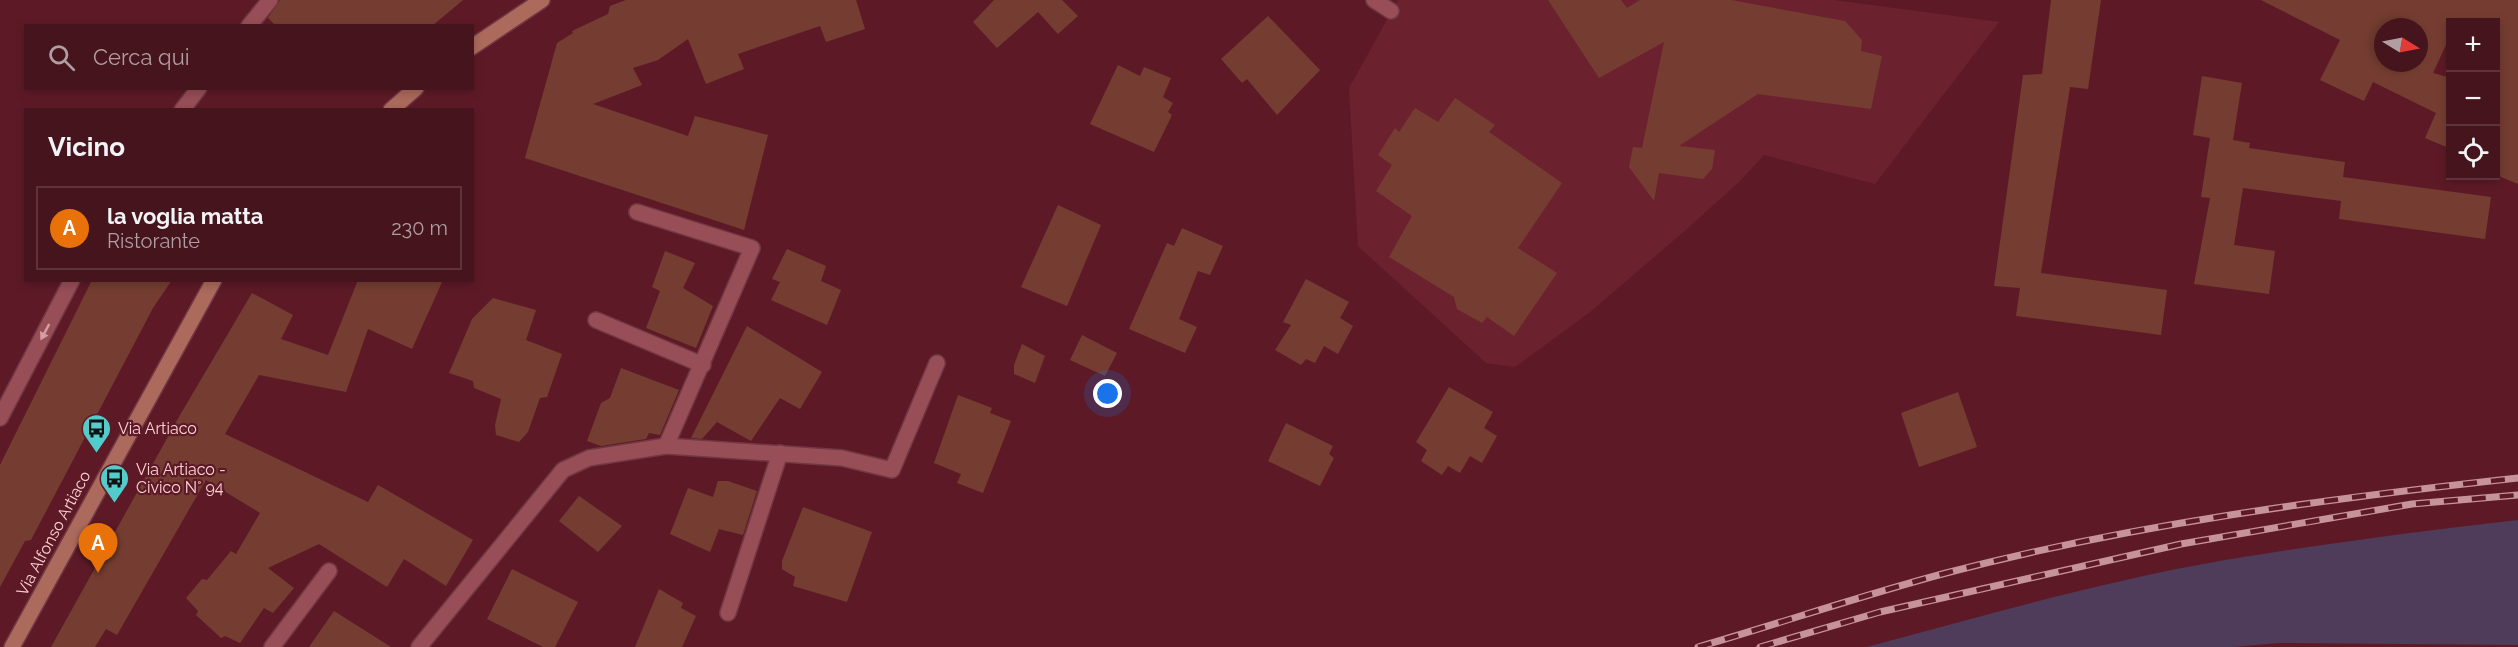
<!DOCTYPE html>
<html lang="it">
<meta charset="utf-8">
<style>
:root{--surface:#46141c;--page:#502129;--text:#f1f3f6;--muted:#b09ea3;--line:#5e333b;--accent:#b45309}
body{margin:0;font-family:Raleway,sans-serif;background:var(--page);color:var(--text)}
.controls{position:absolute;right:18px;top:18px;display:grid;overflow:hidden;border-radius:0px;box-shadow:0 3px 9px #0003}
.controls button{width:54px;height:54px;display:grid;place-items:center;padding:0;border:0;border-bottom:2px solid var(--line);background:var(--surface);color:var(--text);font:30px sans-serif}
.compass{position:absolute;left:2374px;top:18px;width:54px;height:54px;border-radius:50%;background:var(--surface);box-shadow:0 3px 9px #0003;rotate:100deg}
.you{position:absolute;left:1108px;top:394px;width:21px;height:21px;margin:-15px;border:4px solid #fff;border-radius:50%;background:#1a73e8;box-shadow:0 0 0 9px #1a73e833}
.badge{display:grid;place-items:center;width:39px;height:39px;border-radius:50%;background:var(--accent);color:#fff;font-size:20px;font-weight:700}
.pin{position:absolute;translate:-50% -50px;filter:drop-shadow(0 2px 3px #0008)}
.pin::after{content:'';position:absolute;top:32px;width:21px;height:18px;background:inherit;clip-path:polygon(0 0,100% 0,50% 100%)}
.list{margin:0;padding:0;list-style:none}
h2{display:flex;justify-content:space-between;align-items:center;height:78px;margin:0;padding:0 24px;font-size:26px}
h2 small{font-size:20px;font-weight:400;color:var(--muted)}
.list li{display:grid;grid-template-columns:39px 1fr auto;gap:18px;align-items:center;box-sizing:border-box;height:84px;margin:0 12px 12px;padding:0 12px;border:2px solid var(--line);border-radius:0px}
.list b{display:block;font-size:22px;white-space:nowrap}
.list p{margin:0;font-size:20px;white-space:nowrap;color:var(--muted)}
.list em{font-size:20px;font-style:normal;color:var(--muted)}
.icon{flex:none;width:33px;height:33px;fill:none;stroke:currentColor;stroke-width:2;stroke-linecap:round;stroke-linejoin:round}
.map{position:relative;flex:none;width:2518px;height:647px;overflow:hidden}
.search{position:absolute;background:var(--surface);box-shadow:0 3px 9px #0003;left:24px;top:24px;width:450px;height:66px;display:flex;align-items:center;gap:15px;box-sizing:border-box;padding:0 21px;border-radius:0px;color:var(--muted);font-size:22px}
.panel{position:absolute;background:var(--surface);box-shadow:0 3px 9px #0003;left:24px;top:108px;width:450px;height:174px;border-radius:0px}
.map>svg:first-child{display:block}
.built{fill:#6c212f}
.green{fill:#4f3b5a}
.building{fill:#753d31;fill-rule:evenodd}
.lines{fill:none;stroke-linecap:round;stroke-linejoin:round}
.minor-casing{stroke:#713743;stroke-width:18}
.secondary-casing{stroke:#713743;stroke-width:18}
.minor{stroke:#974e57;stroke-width:15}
.secondary{stroke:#ac6a5c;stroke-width:15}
.rail-casing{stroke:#c7939a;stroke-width:7}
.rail{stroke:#5d1a26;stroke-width:4.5;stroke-dasharray:14;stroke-linecap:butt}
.oneway{fill:#d59ea3}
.labels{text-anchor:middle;stroke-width:4.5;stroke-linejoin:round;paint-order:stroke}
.poi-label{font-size:16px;fill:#fed3d6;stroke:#5d1a26;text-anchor:start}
.street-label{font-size:16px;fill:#fed3d6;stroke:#5d1a26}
</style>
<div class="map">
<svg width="2518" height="647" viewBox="0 0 2518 647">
<rect width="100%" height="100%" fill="#5d1a26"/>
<polygon class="built" points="1398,0 1834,0 1999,22 1875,184 1764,155 1740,181 1688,228 1590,312 1515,367 1486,363 1358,246 1349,88"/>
<path class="green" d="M2518 520V645L2279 643 2233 647H1867C1985 615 2104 581 2225 560 2322 544 2420 531 2518 520Z"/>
<g class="building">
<polygon points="280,0 463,0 432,26 276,26 268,18"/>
<polygon points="626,0 856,0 865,29 826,42 820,26 738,54 744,69 706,84 688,39 658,60 633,68 642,85 593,104 688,136 695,116 768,135 744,230 525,158 557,43 573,33 572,31 608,14 610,6"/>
<polygon points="994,0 1062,0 1078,16 1058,34 1038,12 997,48 973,22"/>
<polygon points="1548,0 1621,0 1627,8 1640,0 1731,0 1845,21 1862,40 1861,51 1882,56 1871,109 1758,94 1679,146 1715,150 1712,169 1703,179 1659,173 1654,201 1629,167 1633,147 1642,148 1664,42 1599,78"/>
<polygon points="2051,0 2101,0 2088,89 2070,87 2041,273 2167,290 2161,335 2016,316 2020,288 1994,286 2023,75 2042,74"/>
<path d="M2261 0H2518V184L2496 175V22H2451V34L2433 73 2451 78V149L2425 138 2436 113 2373 82 2364 101 2320 80 2340 40ZM2383 27H2419V63H2383Z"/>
<polygon points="1268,16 1320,70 1277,115 1247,79 1242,83 1221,59"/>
<polygon points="1118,65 1140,76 1144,67 1171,78 1163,97 1173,103 1168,112 1172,115 1154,152 1090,124"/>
<polygon points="2202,76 2242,83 2233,140 2250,143 2249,148 2345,162 2343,177 2491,197 2485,239 2339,219 2341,201 2243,188 2234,245 2275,251 2269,294 2194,284 2210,198 2201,197 2210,138 2193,135"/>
<polygon points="1455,98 1495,125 1489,132 1562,183 1518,248 1557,273 1514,336 1487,317 1482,323 1457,309 1454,297 1389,257 1412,216 1376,191 1392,165 1378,155 1395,128 1399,132 1415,108 1438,122"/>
<polygon points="1058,205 1101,225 1067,306 1021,287"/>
<polygon points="1182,228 1223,246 1210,275 1198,271 1179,319 1197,327 1185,353 1129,329 1167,243 1174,246"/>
<polygon points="787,249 826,266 821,281 841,290 827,325 771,300 780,282 772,279"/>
<polygon points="665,251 695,263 683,288 713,306 696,348 646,328 660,291 652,287"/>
<polygon points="1306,279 1349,302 1340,318 1353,326 1338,354 1324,346 1315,363 1306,359 1301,365 1275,350 1291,325 1283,322"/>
<polygon points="92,280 172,280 153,308 31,540 25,541 0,587 0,465"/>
<polygon points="358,280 443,280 412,349 368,329 346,392 259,375 225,434 368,502 378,485 473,540 446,586 404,559 387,587 319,544 268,568 294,588 273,613 264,608 240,643 225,636 221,638 196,615 198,611 186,598 202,579 207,580 231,551 236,554 260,513 206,480 117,635 106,629 95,647 51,647 180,415 252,293 293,315 281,339 328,355"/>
<polygon points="493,298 536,310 526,340 562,354 547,397 540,398 528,432 519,442 496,435 495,425 501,399 474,388 473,381 449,373 472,319"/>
<polygon points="747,326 822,372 800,409 780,398 751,441 717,422 702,439 691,438"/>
<polygon points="1082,335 1117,353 1105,376 1070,360"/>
<polygon points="1022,344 1045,356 1035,383 1014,374 1014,365"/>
<polygon points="621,368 679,390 660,435 649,433 646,439 601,446 587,441 601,403 610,398"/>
<polygon points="1449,387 1493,412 1484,428 1497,436 1482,463 1470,456 1460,473 1448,466 1442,475 1421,461 1427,450 1416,442"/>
<polygon points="1958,392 1977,447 1919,467 1901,413"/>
<polygon points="958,395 992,408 990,413 1011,421 983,493 957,483 961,474 934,463"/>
<polygon points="1286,423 1333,446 1329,454 1334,458 1320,486 1268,461"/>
<polygon points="718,481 728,481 757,491 743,535 719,529 710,552 670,534 688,488 713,497"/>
<polygon points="579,496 622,526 598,552 559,521"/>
<polygon points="803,507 872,532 847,602 793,586 795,577 782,569 782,561"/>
<polygon points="512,569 578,602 555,647 543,647 487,619"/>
<polygon points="659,589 683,603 681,608 696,616 682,647 635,647"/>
<polygon points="334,611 391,647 309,647"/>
</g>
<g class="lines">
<defs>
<g id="minor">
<polyline points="1374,0 1391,11"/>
<polyline points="249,26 270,0"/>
<polyline points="182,110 199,88"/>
<polyline points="637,212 752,248 666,446"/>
<polyline points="596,320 703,365"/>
<polyline points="0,418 72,280"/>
<polyline points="728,613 780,453"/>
<polyline points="272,647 329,571"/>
<polyline points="419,647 563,470 589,458 666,446 842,458 892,470 937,363"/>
</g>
<g id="secondary">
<polyline points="472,47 542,0"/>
<polyline points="391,110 416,88"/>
<polyline points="12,647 214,280"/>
</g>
</defs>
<use href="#minor" class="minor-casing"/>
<use href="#secondary" class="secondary-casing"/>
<use href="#minor" class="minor"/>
<use href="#secondary" class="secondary"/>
<defs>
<g id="rail">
<path d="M1698 647C1781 623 1863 595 1946 573 2134 524 2325 499 2518 478"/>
<polyline points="1760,647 1880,612 2181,544 2412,504 2518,495"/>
</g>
</defs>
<use href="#rail" class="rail-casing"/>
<use href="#rail" class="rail"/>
</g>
<defs><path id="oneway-solid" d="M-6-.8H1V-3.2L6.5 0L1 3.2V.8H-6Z" transform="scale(1.5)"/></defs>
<use class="oneway" href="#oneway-solid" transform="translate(45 332) rotate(118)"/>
<defs>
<symbol id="bus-pin" viewBox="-11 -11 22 30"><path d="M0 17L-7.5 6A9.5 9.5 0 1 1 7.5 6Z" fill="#53cdcb" stroke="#5d1a26"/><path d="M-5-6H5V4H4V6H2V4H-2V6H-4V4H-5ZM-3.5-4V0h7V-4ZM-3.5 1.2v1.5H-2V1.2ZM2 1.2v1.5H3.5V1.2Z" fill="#111"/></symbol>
</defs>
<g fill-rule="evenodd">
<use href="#bus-pin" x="80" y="412" width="33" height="45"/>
<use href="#bus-pin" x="98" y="462" width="33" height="45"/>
</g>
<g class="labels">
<g class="poi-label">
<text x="118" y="434">Via Artiaco</text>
<text x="136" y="475">Via Artiaco -<tspan x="136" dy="18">Civico N° 94</tspan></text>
</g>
<g class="street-label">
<text transform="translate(53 533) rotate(-62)" y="6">Via Alfonso Artiaco</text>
</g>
</g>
</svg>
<div class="controls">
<button>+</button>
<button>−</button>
<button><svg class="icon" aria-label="locate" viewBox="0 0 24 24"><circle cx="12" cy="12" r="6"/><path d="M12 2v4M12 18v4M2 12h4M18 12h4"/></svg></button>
</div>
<svg class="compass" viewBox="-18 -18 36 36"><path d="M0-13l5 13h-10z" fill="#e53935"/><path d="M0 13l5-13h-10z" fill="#b09ea3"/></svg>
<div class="you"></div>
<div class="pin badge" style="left:98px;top:573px;background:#e8710a">A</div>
<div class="search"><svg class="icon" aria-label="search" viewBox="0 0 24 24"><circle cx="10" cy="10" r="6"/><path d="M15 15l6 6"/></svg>Cerca qui</div>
<section class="panel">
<h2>Vicino<small></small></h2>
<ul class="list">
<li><span class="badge" style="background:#e8710a">A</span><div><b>la voglia matta</b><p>Ristorante</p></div><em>230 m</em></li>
</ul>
</section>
</div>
